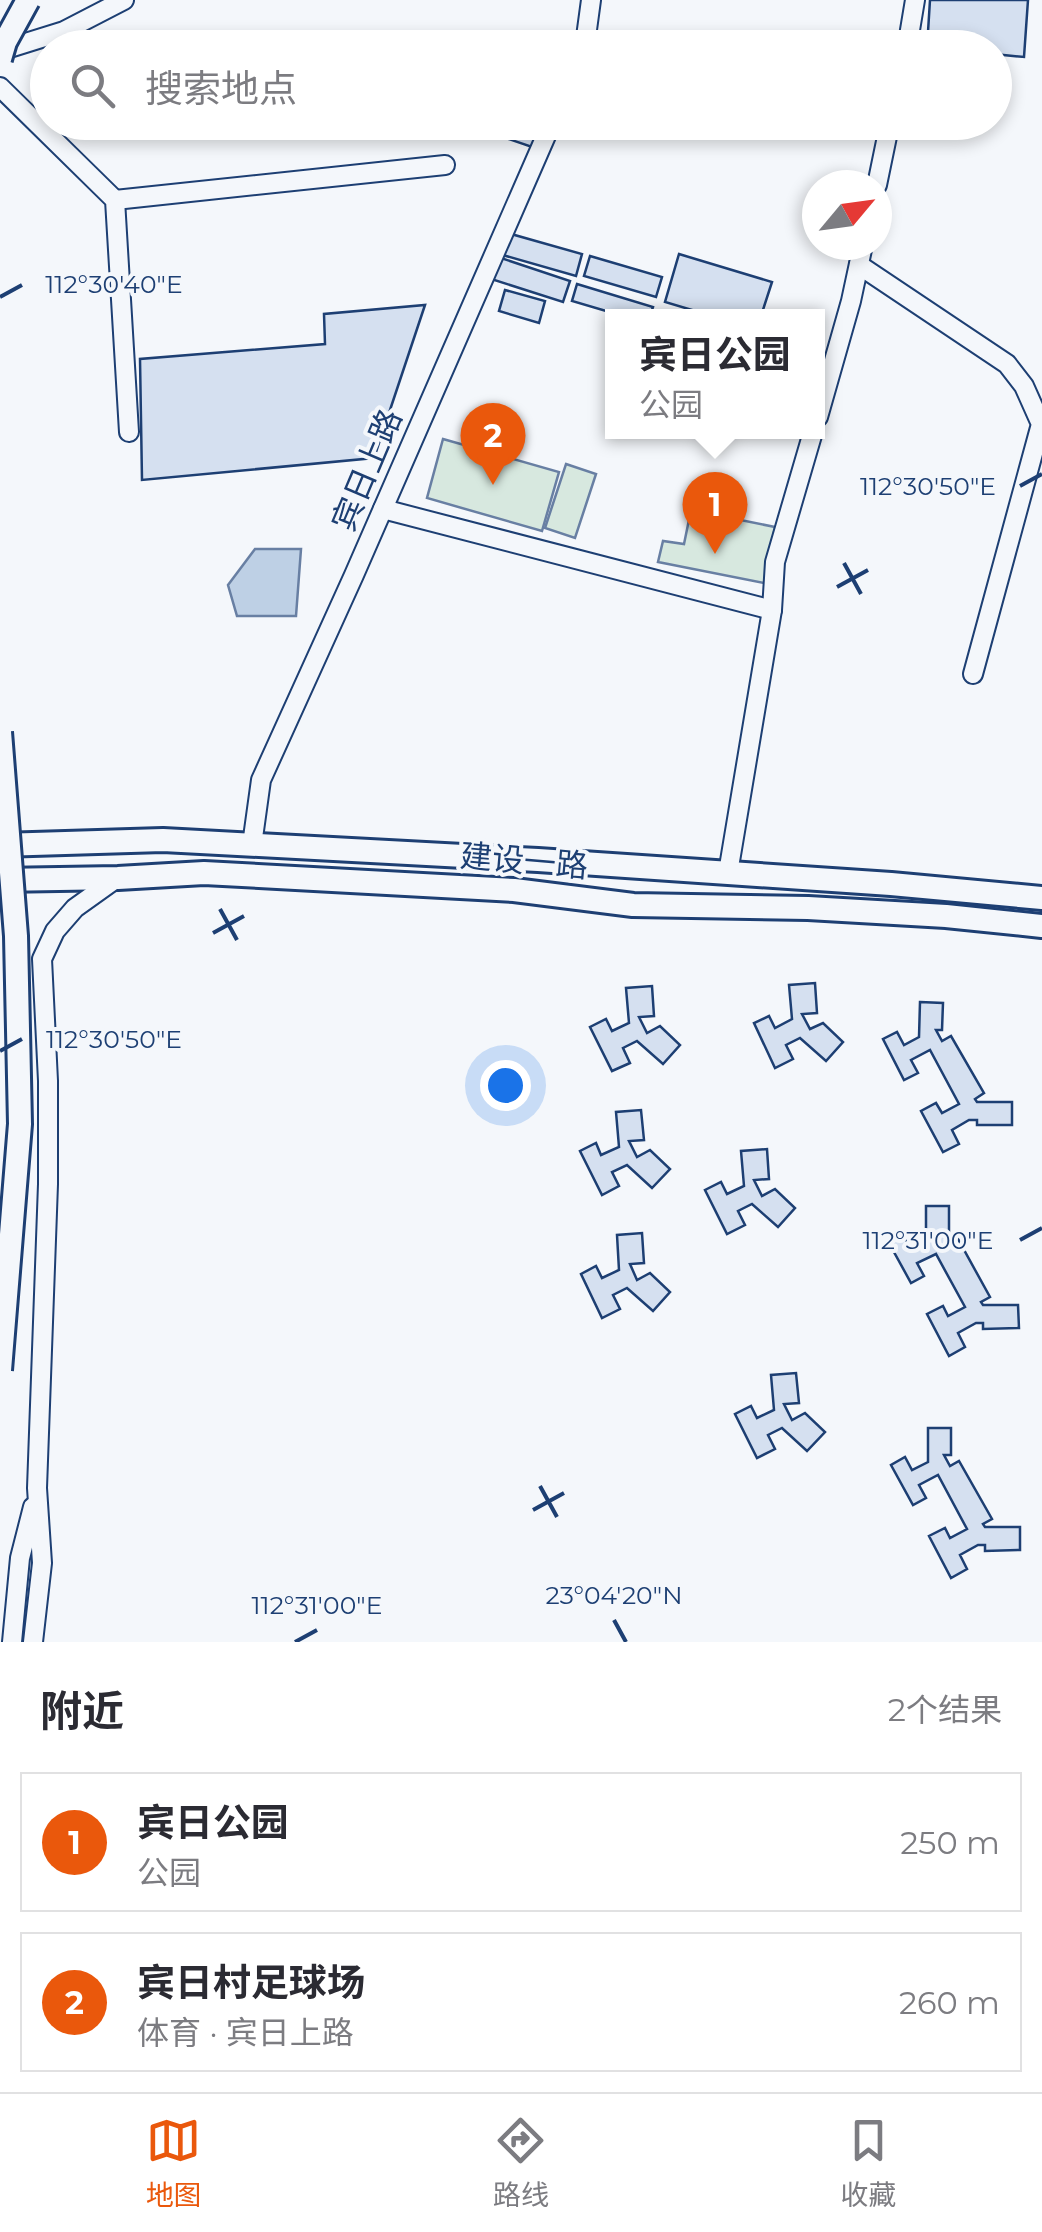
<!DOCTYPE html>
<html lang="zh">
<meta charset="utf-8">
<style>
:root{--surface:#fff;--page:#f7f7f7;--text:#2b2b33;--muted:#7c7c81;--line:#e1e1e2;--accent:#ea580c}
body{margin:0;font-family:Montserrat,"Noto Sans SC",sans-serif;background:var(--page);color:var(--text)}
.compass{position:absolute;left:802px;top:170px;width:90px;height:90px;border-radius:50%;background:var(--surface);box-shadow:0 5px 15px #0003;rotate:61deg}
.you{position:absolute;left:505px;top:1085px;width:35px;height:35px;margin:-25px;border:8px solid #fff;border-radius:50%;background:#1a73e8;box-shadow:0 0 0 15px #1a73e833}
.badge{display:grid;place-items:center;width:65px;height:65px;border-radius:50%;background:var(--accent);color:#fff;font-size:32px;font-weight:700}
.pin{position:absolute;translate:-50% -82px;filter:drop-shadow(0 2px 5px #0008)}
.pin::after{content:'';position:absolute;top:52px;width:35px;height:30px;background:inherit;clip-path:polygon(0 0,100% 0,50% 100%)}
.popup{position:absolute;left:605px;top:309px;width:220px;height:130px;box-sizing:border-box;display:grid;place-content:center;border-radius:0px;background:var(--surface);filter:drop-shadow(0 2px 8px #0005);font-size:32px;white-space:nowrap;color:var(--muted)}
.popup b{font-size:38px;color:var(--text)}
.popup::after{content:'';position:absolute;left:50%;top:100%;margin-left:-20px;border:20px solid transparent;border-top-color:var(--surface)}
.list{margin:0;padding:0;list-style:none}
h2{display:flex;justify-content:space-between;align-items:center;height:130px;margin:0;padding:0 40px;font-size:42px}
h2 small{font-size:32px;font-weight:400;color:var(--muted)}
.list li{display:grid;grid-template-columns:65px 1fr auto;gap:30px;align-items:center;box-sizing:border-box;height:140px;margin:0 20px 20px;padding:0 20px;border:2px solid var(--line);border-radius:0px}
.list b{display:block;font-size:38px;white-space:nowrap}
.list p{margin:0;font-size:32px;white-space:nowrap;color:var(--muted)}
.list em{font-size:32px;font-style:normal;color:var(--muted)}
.icon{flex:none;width:55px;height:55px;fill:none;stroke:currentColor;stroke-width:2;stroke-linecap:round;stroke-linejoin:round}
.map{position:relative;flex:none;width:1042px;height:1642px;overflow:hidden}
.search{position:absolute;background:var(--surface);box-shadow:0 5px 15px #0003;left:30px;right:30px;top:30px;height:110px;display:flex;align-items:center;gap:25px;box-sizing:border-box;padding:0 35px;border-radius:55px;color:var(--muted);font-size:38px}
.sheet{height:450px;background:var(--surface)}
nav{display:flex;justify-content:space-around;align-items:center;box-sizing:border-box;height:140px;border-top:2px solid var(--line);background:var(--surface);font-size:28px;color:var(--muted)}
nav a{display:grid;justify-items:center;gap:5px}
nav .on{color:var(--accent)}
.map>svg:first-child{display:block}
.green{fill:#d7e8df;stroke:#687fa3;stroke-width:2.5}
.water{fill:#bed0e5;stroke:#687fa3;stroke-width:2.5}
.building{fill:#d5e0f0;stroke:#1d3f73;stroke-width:2.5}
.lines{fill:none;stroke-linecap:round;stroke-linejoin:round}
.minor-casing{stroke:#1d3f73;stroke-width:22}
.major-casing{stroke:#1d3f73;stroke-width:28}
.minor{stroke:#f4f7fb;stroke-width:18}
.major{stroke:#f4f7fb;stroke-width:22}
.major-bridge-casing{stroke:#1d3f73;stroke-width:28;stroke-linecap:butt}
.major-bridge{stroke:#f4f7fb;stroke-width:22}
.ticks{fill:none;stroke:#1d3f73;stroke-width:4}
.labels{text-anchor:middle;stroke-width:8;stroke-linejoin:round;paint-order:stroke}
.street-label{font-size:32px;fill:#1d3f73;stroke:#f4f7fb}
.ticks-label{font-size:25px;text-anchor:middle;fill:#1d3f73;stroke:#f4f7fb;stroke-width:8;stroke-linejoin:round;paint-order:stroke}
</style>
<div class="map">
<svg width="1042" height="1642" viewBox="0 0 1042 1642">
<rect width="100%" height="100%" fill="#f4f7fb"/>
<g class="green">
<polygon points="443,439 559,472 542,531 427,498"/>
<polygon points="566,464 596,474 575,538 545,528"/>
<polygon points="691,510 775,527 764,583 658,562 663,541 684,544"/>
</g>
<polygon class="water" points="255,549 301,549 296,616 237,616 228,585"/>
<g class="building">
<polygon points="930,0 1028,0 1024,57 994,54 994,48 927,48"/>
<polygon points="527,37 557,48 524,48"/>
<polygon points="498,122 541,122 532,147 494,134"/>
<polygon points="504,232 582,254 576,276 499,254"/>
<polygon points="679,254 772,282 761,316 712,316 665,302"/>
<polygon points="495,256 570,281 563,302 488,278"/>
<polygon points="590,256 662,277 656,297 584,276"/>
<polygon points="577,284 653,307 650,316 623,316 572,301"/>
<polygon points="505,290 545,301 539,323 499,311"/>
<polygon points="425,305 374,458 142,480 140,359 325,344 324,314"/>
<polygon points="815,983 817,1013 802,1014 810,1029 823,1023 843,1042 826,1061 800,1038 786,1045 793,1059 775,1068 754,1023 769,1016 775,1028 792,1019 789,985"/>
<polygon points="652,986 654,1016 639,1017 647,1033 660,1026 680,1045 663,1064 637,1041 623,1048 630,1063 612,1071 590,1027 606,1019 612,1031 629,1023 626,988"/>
<polygon points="920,1002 943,1003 942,1030 936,1030 942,1041 951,1036 984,1093 975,1099 977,1102 1012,1102 1012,1125 977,1125 977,1120 969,1120 952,1130 959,1144 943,1152 921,1111 936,1103 942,1113 959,1104 930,1050 911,1060 918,1073 904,1080 883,1039 897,1032 904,1045 919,1037"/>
<polygon points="641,1110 644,1140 629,1141 637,1157 650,1150 670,1169 652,1188 627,1165 612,1172 619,1186 602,1195 580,1151 596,1143 601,1155 619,1147 616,1112"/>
<polygon points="767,1149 769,1179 754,1180 762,1196 775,1189 795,1208 778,1227 752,1204 738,1211 745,1225 727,1234 705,1190 721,1182 727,1194 744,1186 741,1151"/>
<polygon points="926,1206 949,1206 949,1233 942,1233 948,1244 958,1239 990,1297 981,1302 983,1305 1018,1305 1019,1328 983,1329 983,1323 976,1323 958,1333 965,1347 949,1356 927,1314 943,1306 948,1316 965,1307 936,1254 917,1263 924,1276 911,1283 889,1243 903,1235 910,1248 926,1240"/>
<polygon points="642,1233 644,1263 630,1264 637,1280 650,1273 670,1292 653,1311 627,1288 613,1295 620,1309 602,1318 581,1274 596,1266 602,1278 619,1270 617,1235"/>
<polygon points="796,1373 799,1403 784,1404 792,1420 805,1413 825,1432 807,1451 782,1428 768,1435 775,1449 757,1458 735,1414 751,1406 757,1418 774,1410 771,1375"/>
<polygon points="928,1428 951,1428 951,1455 944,1455 950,1466 959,1461 992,1519 983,1524 985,1527 1020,1527 1020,1550 985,1551 985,1545 978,1545 960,1555 967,1569 951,1578 929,1536 945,1528 950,1538 967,1529 938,1475 919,1485 926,1498 913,1505 891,1465 905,1457 912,1470 928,1462"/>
</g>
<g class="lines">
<defs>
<g id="minor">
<polyline points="582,48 586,37 591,0"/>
<polyline points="907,48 915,0"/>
<polyline points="0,51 64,31 124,0"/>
<polyline points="0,87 115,200 129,432"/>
<polyline points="877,185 890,122"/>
<polyline points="115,200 445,165"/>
<polyline points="859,265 1007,364 1024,386 1041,424 973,674"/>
<polyline points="818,417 851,301 863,245"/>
<polyline points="383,509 772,610"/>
<polyline points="252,845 261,780 354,575 552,122"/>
<polyline points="728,873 772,610 775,562 813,432"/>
<polyline points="12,1642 20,1558 33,1507"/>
<polyline points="33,1642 42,1563 37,1488 48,1184 48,1081 42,959 55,931 75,908 117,878"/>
</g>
<g id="major">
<polyline points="0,845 163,840 538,860 891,884 1042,898"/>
<polyline points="0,880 118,878 204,873 514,890 633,905 808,908 946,916 1042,926"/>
</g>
</defs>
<use href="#minor" class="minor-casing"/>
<use href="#major" class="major-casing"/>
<use href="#minor" class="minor"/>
<use href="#major" class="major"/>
<defs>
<g id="major-bridge">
<polyline points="0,59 5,42 28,0"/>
<polyline points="0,732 16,936 20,1124 0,1370"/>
</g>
</defs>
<use href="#major-bridge" class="major-bridge-casing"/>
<use href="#major-bridge" class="major-bridge"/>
</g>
<path class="ticks" d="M0 297 22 285M1020 486 1042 474M844 563 861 594M837 587 868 570M220 909 237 940M213 933 244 916M0 1051 22 1039M1020 1240 1042 1228M540 1486 557 1517M533 1510 564 1493M614 1620 626 1642M295 1642 317 1630"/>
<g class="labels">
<g class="street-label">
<text transform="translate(367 470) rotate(-67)" y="11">宾日上路</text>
<text transform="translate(524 861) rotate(5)" y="11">建设一路</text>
</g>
</g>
<g class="ticks-label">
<text x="114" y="293">112°30'40"E</text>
<text x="928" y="495">112°30'50"E</text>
<text x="114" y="1048">112°30'50"E</text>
<text x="928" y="1249">112°31'00"E</text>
<text x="614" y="1604">23°04'20"N</text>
<text x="317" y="1614">112°31'00"E</text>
</g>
</svg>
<svg class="compass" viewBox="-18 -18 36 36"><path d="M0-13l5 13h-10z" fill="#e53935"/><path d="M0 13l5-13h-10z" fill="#7c7c81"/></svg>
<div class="you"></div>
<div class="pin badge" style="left:715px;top:554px">1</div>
<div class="popup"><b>宾日公园</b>公园</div>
<div class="pin badge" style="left:493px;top:485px">2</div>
<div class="search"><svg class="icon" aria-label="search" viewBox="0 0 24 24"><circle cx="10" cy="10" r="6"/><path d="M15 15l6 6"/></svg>搜索地点</div>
</div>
<section class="sheet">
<h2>附近<small>2个结果</small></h2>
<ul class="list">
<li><span class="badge">1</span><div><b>宾日公园</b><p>公园</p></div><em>250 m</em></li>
<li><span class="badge">2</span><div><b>宾日村足球场</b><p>体育 · 宾日上路</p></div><em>260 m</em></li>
</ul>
</section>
<nav>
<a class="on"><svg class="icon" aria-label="map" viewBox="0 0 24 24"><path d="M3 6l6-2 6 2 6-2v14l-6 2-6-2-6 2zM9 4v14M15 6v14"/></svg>地图</a>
<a><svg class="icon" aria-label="directions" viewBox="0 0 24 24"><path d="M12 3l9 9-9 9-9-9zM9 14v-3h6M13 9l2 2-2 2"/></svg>路线</a>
<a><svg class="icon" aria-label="saved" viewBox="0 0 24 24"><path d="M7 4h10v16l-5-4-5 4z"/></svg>收藏</a>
</nav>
